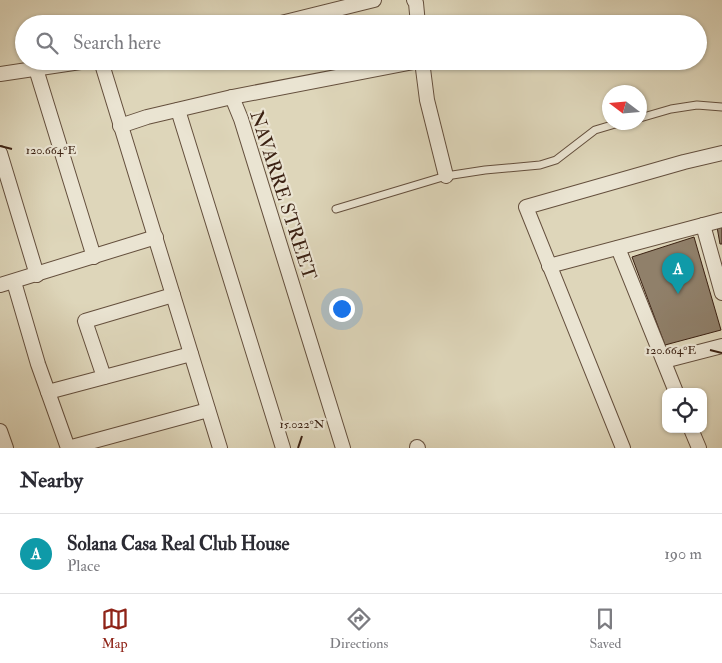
<!DOCTYPE html>
<meta charset="utf-8">
<style>
:root{--surface:#fff;--page:#f2f2f3;--text:#2b2b33;--muted:#7c7c81;--line:#e1e1e2;--accent:#8f2418}
body{margin:0;font-family:"IM FELL Double Pica",serif;background:var(--page);color:var(--text)}
.controls{position:absolute;right:15px;bottom:15px;display:grid;overflow:hidden;border-radius:10px;box-shadow:0 1px 4px #0004}
.controls button{width:45px;height:45px;display:grid;place-items:center;padding:0;border:0;border-bottom:1px solid var(--line);background:var(--surface);color:var(--text);font:25px sans-serif}
.compass{position:absolute;left:602px;top:85px;width:45px;height:45px;border-radius:50%;background:var(--surface);box-shadow:0 1px 4px #0004;rotate:286deg}
.you{position:absolute;left:341px;top:308px;width:18px;height:18px;margin:-12px;border:4px solid #fff;border-radius:50%;background:#1a73e8;box-shadow:0 0 0 8px #1a73e833}
.badge{display:grid;place-items:center;width:32px;height:32px;border-radius:50%;background:var(--accent);color:#fff;font-size:16px;font-weight:700}
.pin{position:absolute;translate:-50% -41px;filter:drop-shadow(0 1px 2px #0008)}
.pin::after{content:'';position:absolute;top:26px;width:18px;height:15px;background:inherit;clip-path:polygon(0 0,100% 0,50% 100%)}
.list{margin:0;padding:0;list-style:none}
h2{display:flex;justify-content:space-between;align-items:center;height:65px;margin:0;padding:0 20px;font-size:21px}
h2 small{font-size:16px;font-weight:400;color:var(--muted)}
.list li{display:grid;grid-template-columns:32px 1fr auto;gap:15px;align-items:center;box-sizing:border-box;height:80px;padding:0 20px;border-top:1px solid var(--line)}
.list b{display:block;font-size:19px;white-space:nowrap}
.list p{margin:0;font-size:16px;white-space:nowrap;color:var(--muted)}
.list em{font-size:16px;font-style:normal;color:var(--muted)}
.icon{flex:none;width:28px;height:28px;fill:none;stroke:currentColor;stroke-width:2;stroke-linecap:round;stroke-linejoin:round}
.map{position:relative;flex:none;width:722px;height:448px;overflow:hidden}
.search{position:absolute;background:var(--surface);box-shadow:0 1px 4px #0004;left:15px;right:15px;top:15px;height:55px;display:flex;align-items:center;gap:12px;box-sizing:border-box;padding:0 18px;border-radius:28px;color:var(--muted);font-size:19px}
.sheet{height:145px;background:var(--surface)}
nav{display:flex;justify-content:space-around;align-items:center;box-sizing:border-box;height:70px;border-top:1px solid var(--line);background:var(--surface);font-size:14px;color:var(--muted)}
nav a{display:grid;justify-items:center;gap:2px}
nav .on{color:var(--accent)}
.map>svg:first-child{display:block}
.building{fill:#90806a;stroke:#3c2213}
.lines{fill:none;stroke-linecap:round;stroke-linejoin:round}
.lane-casing{stroke:#644f3d;stroke-width:9}
.street-casing{stroke:#644f3d;stroke-width:16}
.lane{stroke:#eae4d2;stroke-width:7}
.street{stroke:#eae4d2;stroke-width:14}
.ticks{fill:none;stroke:#3c2213;stroke-width:2}
.labels{text-anchor:middle;stroke-width:4.5;stroke-linejoin:round;paint-order:stroke}
.street-label{font-size:19px;fill:#3c2213;stroke:#eae4d2}
.ticks-label{font-size:12px;text-anchor:middle;fill:#3c2213;stroke:#eae4d2;stroke-width:4.5;stroke-linejoin:round;paint-order:stroke}
</style>
<div class="map">
<svg width="722" height="448" viewBox="0 0 722 448">
<rect width="100%" height="100%" fill="#ded6ba"/>
<filter id="stains"><feTurbulence type="fractalNoise" baseFrequency=".004" numOctaves="4"/><feColorMatrix values="0 0 0 0 .2 0 0 0 0 .09 0 0 0 0 .02 0 0 0 .5 -.17"/></filter>
<radialGradient id="worn" r=".72"><stop offset=".6" stop-color="#630" stop-opacity="0"/><stop offset="1" stop-color="#630" stop-opacity=".3"/></radialGradient>
<g class="building">
<polygon points="722,225 722,244 720,244 717,227"/>
<polygon points="694,237 721,330 665,345 632,257"/>
</g>
<g class="lines">
<defs>
<g id="lane">
<polyline points="640,118 671,109 697,105 722,107"/>
<polyline points="336,209 446,176 485,170 540,165 556,160 595,130 622,122"/>
</g>
<g id="street">
<polyline points="414,0 416,3 418,24"/>
<polyline points="277,24 374,0"/>
<polyline points="101,61 220,448"/>
<polyline points="422,61 427,100 446,176"/>
<polyline points="36,69 94,257"/>
<polyline points="0,74 87,61"/>
<polyline points="232,97 241,119 343,448"/>
<polyline points="178,110 283,448"/>
<polyline points="120,126 147,117 232,97 419,61"/>
<polyline points="0,153 37,275"/>
<polyline points="703,225 722,293"/>
<polyline points="618,248 676,392"/>
<polyline points="549,266 722,220"/>
<polyline points="14,282 38,364 68,448"/>
<polyline points="0,285 156,237"/>
<polyline points="664,361 722,346"/>
<polyline points="104,377 85,321 173,295"/>
<polyline points="48,392 191,354"/>
<polyline points="691,429 699,448"/>
<polyline points="0,431 6,448"/>
<polyline points="417,447 418,448"/>
<polyline points="68,448 208,410"/>
<polyline points="623,448 526,207 684,162 722,153"/>
</g>
</defs>
<use href="#lane" class="lane-casing"/>
<use href="#street" class="street-casing"/>
<use href="#lane" class="lane"/>
<use href="#street" class="street"/>
</g>
<path class="ticks" d="M0 146 12 149M710 350 722 353M298 448 302 436"/>
<g class="labels">
<g class="street-label">
<text transform="translate(284 195) rotate(72)" y="7">NAVARRE STREET</text>
</g>
</g>
<g class="ticks-label">
<text x="51" y="154">120.664°E</text>
<text x="671" y="354">120.664°E</text>
<text x="302" y="428">15.022°N</text>
</g>
<rect width="100%" height="100%" filter="url(#stains)"/>
<rect width="100%" height="100%" fill="url(#worn)"/>
</svg>
<div class="controls">
<button><svg class="icon" aria-label="locate" viewBox="0 0 24 24"><circle cx="12" cy="12" r="6"/><path d="M12 2v4M12 18v4M2 12h4M18 12h4"/></svg></button>
</div>
<svg class="compass" viewBox="-18 -18 36 36"><path d="M0-13l5 13h-10z" fill="#e53935"/><path d="M0 13l5-13h-10z" fill="#7c7c81"/></svg>
<div class="you"></div>
<div class="pin badge" style="left:678px;top:294px;background:#0f9aa8">A</div>
<div class="search"><svg class="icon" aria-label="search" viewBox="0 0 24 24"><circle cx="10" cy="10" r="6"/><path d="M15 15l6 6"/></svg>Search here</div>
</div>
<section class="sheet">
<h2>Nearby<small></small></h2>
<ul class="list">
<li><span class="badge" style="background:#0f9aa8">A</span><div><b>Solana Casa Real Club House</b><p>Place</p></div><em>190 m</em></li>
</ul>
</section>
<nav>
<a class="on"><svg class="icon" aria-label="map" viewBox="0 0 24 24"><path d="M3 6l6-2 6 2 6-2v14l-6 2-6-2-6 2zM9 4v14M15 6v14"/></svg>Map</a>
<a><svg class="icon" aria-label="directions" viewBox="0 0 24 24"><path d="M12 3l9 9-9 9-9-9zM9 14v-3h6M13 9l2 2-2 2"/></svg>Directions</a>
<a><svg class="icon" aria-label="saved" viewBox="0 0 24 24"><path d="M7 4h10v16l-5-4-5 4z"/></svg>Saved</a>
</nav>
